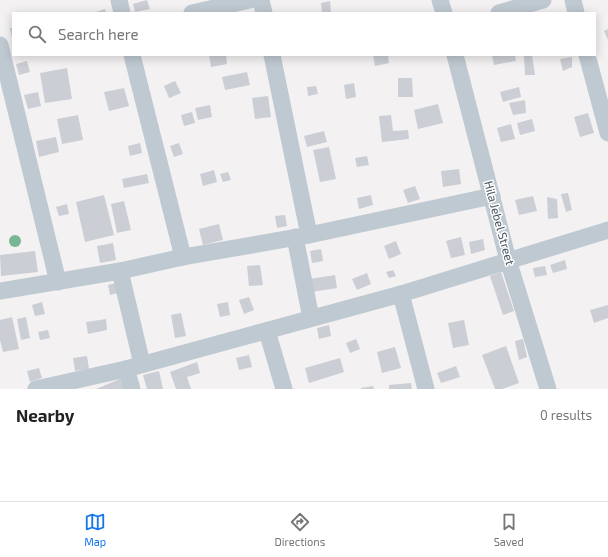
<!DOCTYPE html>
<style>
:root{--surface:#fff;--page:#f6f6f6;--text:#222;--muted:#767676;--line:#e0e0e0;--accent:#1577ea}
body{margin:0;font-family:"Exo 2",sans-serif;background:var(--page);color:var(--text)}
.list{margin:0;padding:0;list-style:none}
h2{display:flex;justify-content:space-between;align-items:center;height:52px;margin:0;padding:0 16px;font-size:17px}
h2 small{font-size:13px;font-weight:400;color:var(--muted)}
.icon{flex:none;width:22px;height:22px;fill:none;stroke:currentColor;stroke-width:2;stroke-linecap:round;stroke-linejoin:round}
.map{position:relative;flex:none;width:608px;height:389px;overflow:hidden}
.search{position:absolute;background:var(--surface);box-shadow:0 2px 10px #0003;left:12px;right:12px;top:12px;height:44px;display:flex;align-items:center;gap:10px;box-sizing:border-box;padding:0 14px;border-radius:0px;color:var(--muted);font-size:15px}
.sheet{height:112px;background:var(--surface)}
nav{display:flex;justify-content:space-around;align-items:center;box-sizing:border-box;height:56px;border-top:1px solid var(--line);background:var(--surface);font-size:11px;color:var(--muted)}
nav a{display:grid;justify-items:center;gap:2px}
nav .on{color:var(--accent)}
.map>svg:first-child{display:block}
.building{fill:#cbced4}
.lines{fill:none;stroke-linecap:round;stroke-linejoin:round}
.minor{stroke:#bfc9d1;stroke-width:17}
.tree{fill:#79b696}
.labels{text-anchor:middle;stroke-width:3;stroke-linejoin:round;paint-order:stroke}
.street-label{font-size:12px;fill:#495560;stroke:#fff}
</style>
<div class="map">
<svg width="608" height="389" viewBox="0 0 608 389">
<rect width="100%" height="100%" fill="#f4f1f2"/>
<g class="building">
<polygon points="147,0 150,9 135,12 133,4"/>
<polygon points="330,1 331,12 322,13 321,3"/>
<polygon points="105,9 106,13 93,13"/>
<polygon points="10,28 13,28 13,38 12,38"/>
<polygon points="608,29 608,40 604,31"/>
<polygon points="209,55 226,55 227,64 211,67"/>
<polygon points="373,55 388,55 389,63 375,66"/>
<polygon points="492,55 515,55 516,61 494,65"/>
<polygon points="532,55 535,75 525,75 524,56"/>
<polygon points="572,57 572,67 563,71 560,59"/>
<polygon points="27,61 30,72 19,75 16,64"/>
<polygon points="67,68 72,99 45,103 40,73"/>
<polygon points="247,72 250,85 225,90 222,77"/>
<polygon points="398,78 412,78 413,97 398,97"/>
<polygon points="175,81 181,93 169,98 164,86"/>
<polygon points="354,83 356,97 346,99 344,85"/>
<polygon points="316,86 318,94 308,96 307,87"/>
<polygon points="519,87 521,97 503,102 500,92"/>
<polygon points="124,88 129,106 109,111 104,92"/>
<polygon points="38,92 41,106 28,109 24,95"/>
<polygon points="268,96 271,117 255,119 252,98"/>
<polygon points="525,100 526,113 513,115 509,103"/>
<polygon points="438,104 443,123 418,129 414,110"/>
<polygon points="210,105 212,117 198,120 195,108"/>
<polygon points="192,112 195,123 184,126 181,115"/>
<polygon points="588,113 594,133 580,137 574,117"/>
<polygon points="78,115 83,140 62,144 57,119"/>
<polygon points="391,115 393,131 408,130 409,139 382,142 379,116"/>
<polygon points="532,119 535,131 520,135 517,123"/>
<polygon points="511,124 515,139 501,142 497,128"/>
<polygon points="324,131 327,142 307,147 304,136"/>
<polygon points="56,137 59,152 39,157 36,141"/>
<polygon points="140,143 142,153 130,156 128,146"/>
<polygon points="179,143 183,154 174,157 170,146"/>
<polygon points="329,147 336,179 320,182 313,150"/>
<polygon points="367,156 369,165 357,167 355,158"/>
<polygon points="459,169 461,184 443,187 441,171"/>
<polygon points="214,170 217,182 203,186 200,174"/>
<polygon points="228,172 231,180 223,182 220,174"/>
<polygon points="147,174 149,183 124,188 122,179"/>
<polygon points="415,186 420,199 408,203 403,190"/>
<polygon points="568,193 572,210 566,212 561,194"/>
<polygon points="104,195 114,235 85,242 76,202"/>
<polygon points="371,195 373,205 359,209 357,198"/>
<polygon points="533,196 537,211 519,215 515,200"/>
<polygon points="547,197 557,199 558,218 548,219"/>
<polygon points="124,201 131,230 117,233 111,204"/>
<polygon points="67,204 69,214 59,216 56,207"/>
<polygon points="285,215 287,226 277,228 275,216"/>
<polygon points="219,224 223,240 203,245 199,229"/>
<polygon points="461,237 465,255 451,258 446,241"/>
<polygon points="483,239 485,250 471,254 469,242"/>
<polygon points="396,241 401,254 389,259 384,246"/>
<polygon points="113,243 116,260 100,263 97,246"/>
<polygon points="321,249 323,261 312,263 310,251"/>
<polygon points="35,251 38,272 1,276 0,255"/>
<polygon points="565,260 567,269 553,273 550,265"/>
<polygon points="260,265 263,285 249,286 247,266"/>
<polygon points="545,266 547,275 535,277 533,268"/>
<polygon points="393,270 396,276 389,278 386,272"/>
<polygon points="501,272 514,311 503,315 490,276"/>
<polygon points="367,273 371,284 357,290 352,279"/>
<polygon points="335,275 337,288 312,292 310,279"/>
<polygon points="120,282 122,292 110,295 108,285"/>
<polygon points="249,297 254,310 244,314 239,300"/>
<polygon points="42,302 45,314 35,316 32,305"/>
<polygon points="228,302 230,315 220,317 217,304"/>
<polygon points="608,305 608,318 594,323 590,310"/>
<polygon points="181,313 186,336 175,338 171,315"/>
<polygon points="12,317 19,349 3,352 0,340 0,320"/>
<polygon points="26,317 30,338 21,340 17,319"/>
<polygon points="106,319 107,330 88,334 86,322"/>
<polygon points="464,320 469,345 453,348 448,323"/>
<polygon points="329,325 331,336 319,339 317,328"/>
<polygon points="48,330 50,338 40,340 38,332"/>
<polygon points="356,339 360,349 350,353 346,343"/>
<polygon points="523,339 527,357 519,360 515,341"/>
<polygon points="506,346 519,383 502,389 495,389 482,355"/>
<polygon points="395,347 401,368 382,373 377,352"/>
<polygon points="249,355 252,367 239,370 236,358"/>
<polygon points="87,356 89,369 75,371 73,358"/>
<polygon points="340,358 344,372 309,383 305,368"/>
<polygon points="197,362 200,373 187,377 191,389 176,389 170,372"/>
<polygon points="456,366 460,377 441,383 437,373"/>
<polygon points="39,368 42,378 30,382 27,371"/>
<polygon points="159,371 163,389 147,389 143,375"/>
<polygon points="120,379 124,389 96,389"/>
<polygon points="411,383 412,389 389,389 389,385"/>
<polygon points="373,386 374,389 361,389 361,388"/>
</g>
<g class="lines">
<g class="minor">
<polyline points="119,0 122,13"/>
<polyline points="261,0 264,13"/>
<polyline points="440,0 444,13"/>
<polyline points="573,0 576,13"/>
<polyline points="192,13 250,0"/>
<polyline points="499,13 543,0"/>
<polyline points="0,45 58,282"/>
<polyline points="132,55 183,257"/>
<polyline points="272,55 309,235"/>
<polyline points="455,55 508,260 548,389"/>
<polyline points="587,55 608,133"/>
<polyline points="295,237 311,318"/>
<polyline points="120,271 142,364"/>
<polyline points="0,291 120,271 183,257 309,235 492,196"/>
<polyline points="401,294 426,389"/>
<polyline points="267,331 284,389"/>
<polyline points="126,369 132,389"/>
<polyline points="36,389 126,369 401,294 608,230"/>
</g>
</g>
<circle class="tree" cx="15" cy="241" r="6"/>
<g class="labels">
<g class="street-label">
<text transform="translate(499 223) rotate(75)" y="4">Hila Jebel Street</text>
</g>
</g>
</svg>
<div class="search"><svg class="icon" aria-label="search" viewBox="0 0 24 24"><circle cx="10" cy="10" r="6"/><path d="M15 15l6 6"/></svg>Search here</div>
</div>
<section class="sheet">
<h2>Nearby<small>0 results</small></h2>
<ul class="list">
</ul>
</section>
<nav>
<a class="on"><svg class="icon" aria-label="map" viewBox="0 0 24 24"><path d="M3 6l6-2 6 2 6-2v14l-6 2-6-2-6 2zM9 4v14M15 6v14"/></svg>Map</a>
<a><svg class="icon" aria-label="directions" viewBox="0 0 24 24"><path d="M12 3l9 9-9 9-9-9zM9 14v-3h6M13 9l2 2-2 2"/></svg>Directions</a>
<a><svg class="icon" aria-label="saved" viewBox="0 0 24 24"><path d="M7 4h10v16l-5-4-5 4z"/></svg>Saved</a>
</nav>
